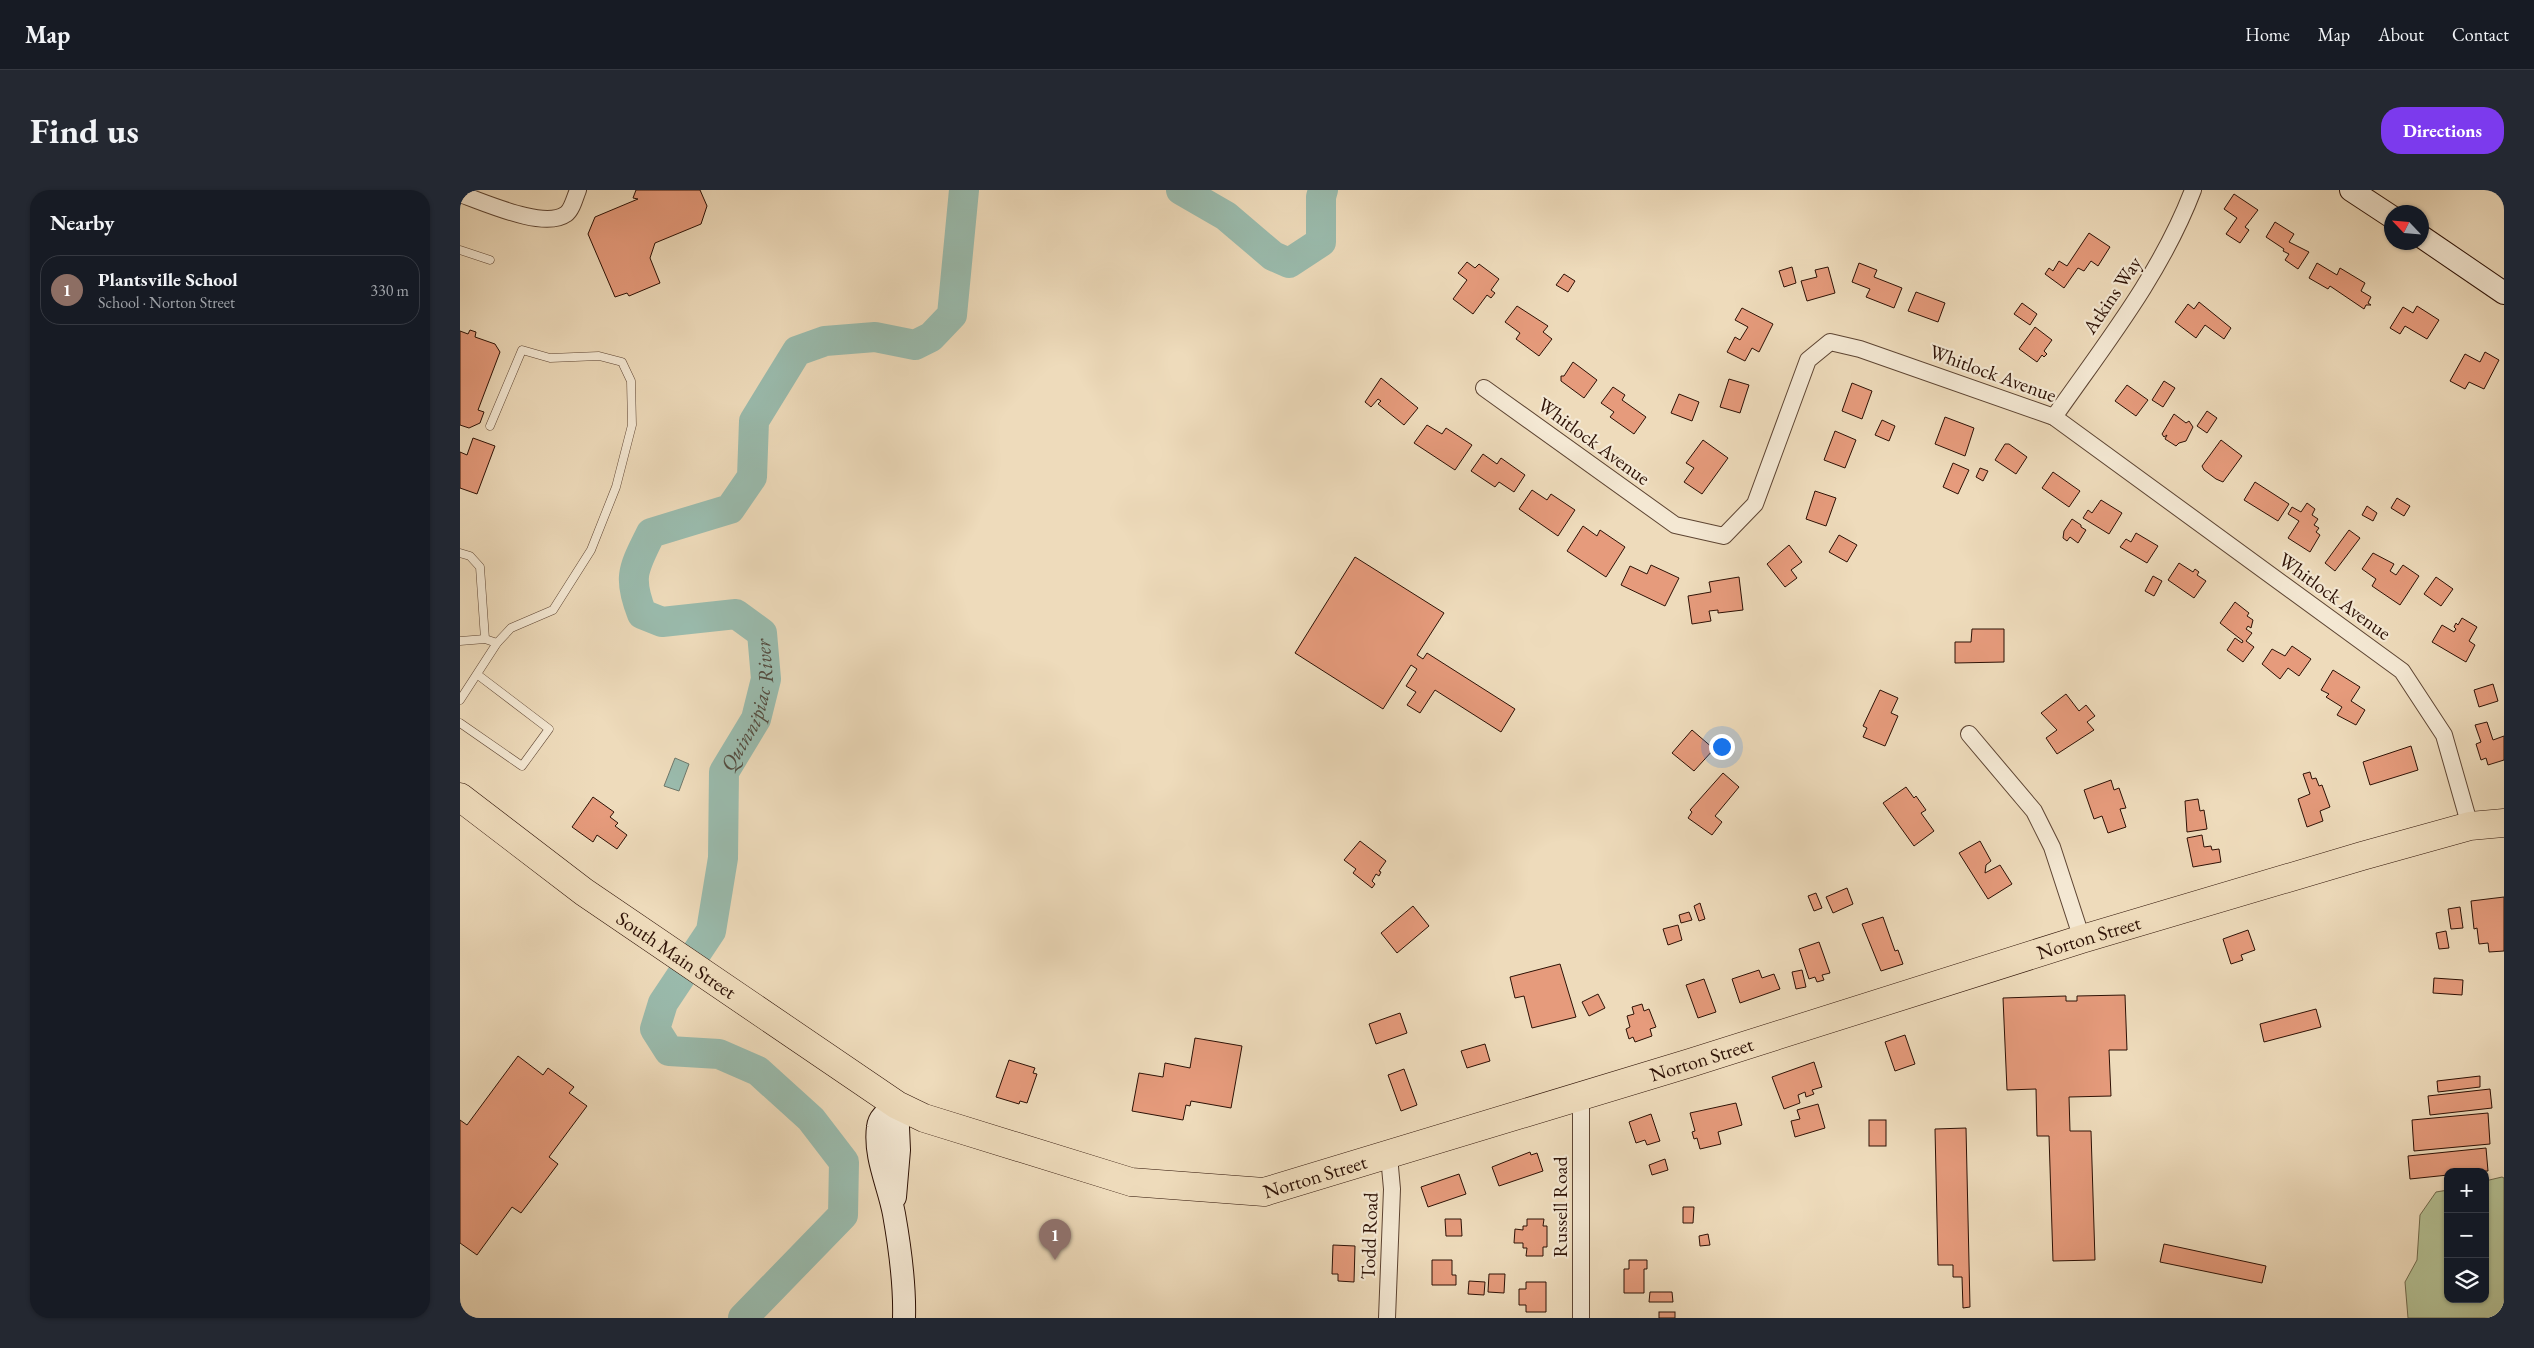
<!DOCTYPE html>
<meta charset="utf-8">
<style>
:root{--surface:#171b24;--page:#242831;--text:#f1f3f6;--muted:#9ea1a6;--line:#363941;--accent:#7c3aed}
body{margin:0;font-family:"EB Garamond",serif;background:var(--page);color:var(--text)}
.controls{position:absolute;right:15px;bottom:15px;display:grid;overflow:hidden;border-radius:10px;box-shadow:0 1px 4px #0004}
.controls button{width:45px;height:45px;display:grid;place-items:center;padding:0;border:0;border-bottom:1px solid var(--line);background:var(--surface);color:var(--text);font:25px sans-serif}
.compass{position:absolute;left:1924px;top:15px;width:45px;height:45px;border-radius:50%;background:var(--surface);box-shadow:0 1px 4px #0004;rotate:296deg}
.you{position:absolute;left:1261px;top:556px;width:18px;height:18px;margin:-12px;border:4px solid #fff;border-radius:50%;background:#1a73e8;box-shadow:0 0 0 8px #1a73e833}
.badge{display:grid;place-items:center;width:32px;height:32px;border-radius:50%;background:var(--accent);color:#fff;font-size:16px;font-weight:700}
.pin{position:absolute;translate:-50% -41px;filter:drop-shadow(0 1px 2px #0008)}
.pin::after{content:'';position:absolute;top:26px;width:18px;height:15px;background:inherit;clip-path:polygon(0 0,100% 0,50% 100%)}
.list{margin:0;padding:0;list-style:none}
h2{display:flex;justify-content:space-between;align-items:center;height:65px;margin:0;padding:0 20px;font-size:21px}
h2 small{font-size:16px;font-weight:400;color:var(--muted)}
.list li{display:grid;grid-template-columns:32px 1fr auto;gap:15px;align-items:center;box-sizing:border-box;height:70px;margin:0 10px 10px;padding:0 10px;border:1px solid var(--line);border-radius:20px}
.list b{display:block;font-size:19px;white-space:nowrap}
.list p{margin:0;font-size:16px;white-space:nowrap;color:var(--muted)}
.list em{font-size:16px;font-style:normal;color:var(--muted)}
.icon{flex:none;width:28px;height:28px;fill:none;stroke:currentColor;stroke-width:2;stroke-linecap:round;stroke-linejoin:round}
.map{position:relative;flex:none;width:2044px;height:1128px;overflow:hidden;border-radius:20px}
header{display:flex;align-items:center;gap:30px;box-sizing:border-box;height:70px;padding:0 25px;background:var(--surface);border-bottom:1px solid var(--line)}
header strong{font-size:24px}
nav{display:flex;gap:28px;margin-inline-start:auto;font-size:18px}
.intro{display:flex;align-items:center;justify-content:space-between;box-sizing:border-box;height:120px;padding:0 30px}
h1{margin:0;font-size:35px}
.button{padding:12px 22px;border-radius:20px;background:var(--accent);color:#fff;font-size:18px;font-weight:700}
main{display:flex;gap:30px;padding:0 30px}
aside{flex:1;background:var(--surface);border-radius:20px;box-shadow:0 1px 4px #0004}
.map>svg:first-child{display:block}
.green{fill:#b4c194;stroke:#70694c}
.water{fill:#9abbad;stroke:#6e776a}
.lines{fill:none;stroke-linecap:round;stroke-linejoin:round}
.river{stroke:#9abbad;stroke-width:30}
.building{fill:#e69b7c;stroke:#2d1105}
.service-casing{stroke:#5d4432;stroke-width:9}
.minor-casing{stroke:#5d4432;stroke-width:18}
.secondary-casing{stroke:#2d1105;stroke-width:24}
.trunk-casing{stroke:#2d1105;stroke-width:29}
.service{stroke:#f4e8d3;stroke-width:8}
.minor{stroke:#f4e8d3;stroke-width:16}
.secondary{stroke:#f4e8d3;stroke-width:22}
.trunk{stroke:#eedbbb;stroke-width:28}
.labels{text-anchor:middle;stroke-width:4.5;stroke-linejoin:round;paint-order:stroke}
.street-label{font-size:20px;fill:#2d1105;stroke:#f4e8d3}
.water-label{font-size:21px;font-style:italic;fill:#534c40;stroke:#f4e8d3}
</style>
<header>
<strong>Map</strong>
<nav><a>Home</a><a>Map</a><a>About</a><a>Contact</a></nav>
</header>
<div class="intro"><h1>Find us</h1><a class="button">Directions</a></div>
<main>
<aside>
<h2>Nearby<small></small></h2>
<ul class="list">
<li><span class="badge" style="background:#8d6e63">1</span><div><b>Plantsville School</b><p>School · Norton Street</p></div><em>330 m</em></li>
</ul>
</aside>
<div class="map">
<svg width="2044" height="1128" viewBox="0 0 2044 1128">
<rect width="100%" height="100%" fill="#eedbbb"/>
<filter id="stains"><feTurbulence type="fractalNoise" baseFrequency=".004" numOctaves="4"/><feColorMatrix values="0 0 0 0 .2 0 0 0 0 .09 0 0 0 0 .02 0 0 0 .5 -.17"/></filter>
<radialGradient id="worn" r=".72"><stop offset=".6" stop-color="#630" stop-opacity="0"/><stop offset="1" stop-color="#630" stop-opacity=".3"/></radialGradient>
<polygon class="green" points="2042,987 2044,988 2044,1128 1948,1128 1945,1092 1957,1070 1960,1025 1976,1002 1988,1000 1988,1109 2025,1109 2025,991"/>
<polygon class="water" points="215,568 229,574 219,601 204,596"/>
<g class="lines">
<g class="river">
<polyline points="721,0 766,26 813,66 829,73 861,52 861,7 863,0"/>
<path id="s1" d="M283 1128 383 1025 384 972 351 929 298 881 259 864 209 861 195 839 203 813 251 741 263 668 264 582 296 529 306 489 302 443 276 424 202 432 182 424C167 386 174 378 191 343L270 319 292 287 294 231 337 161 365 151 415 147 455 155 471 147 492 125 504 0"/>
</g>
</g>
<g class="building">
<polygon points="176,0 240,0 247,16 241,34 195,53 190,68 200,93 169,106 167,103 155,107 128,44 135,27 178,9 173,8"/>
<polygon points="1774,4 1798,20 1785,37 1789,40 1780,53 1766,44 1777,28 1764,19"/>
<polygon points="1815,32 1834,44 1829,52 1849,62 1838,79 1825,70 1829,64 1823,61 1824,59 1806,47"/>
<polygon points="1629,43 1650,57 1638,76 1631,71 1624,81 1618,78 1604,98 1585,84 1589,78 1593,81 1599,71 1607,76"/>
<polygon points="1007,72 1015,78 1019,74 1039,89 1031,100 1035,103 1031,108 1027,105 1013,124 993,109 1007,90 998,83"/>
<polygon points="1399,73 1417,80 1414,87 1442,98 1434,118 1406,107 1410,99 1392,92"/>
<polygon points="1857,73 1877,85 1880,78 1905,93 1901,101 1911,107 1908,113 1911,115 1906,115 1904,119 1870,96 1868,99 1849,88"/>
<polygon points="1332,77 1336,93 1324,97 1319,81"/>
<polygon points="1368,77 1375,103 1347,111 1341,91 1357,87 1355,80"/>
<polygon points="1104,84 1115,91 1108,102 1096,95"/>
<polygon points="1456,102 1485,113 1478,132 1448,121"/>
<polygon points="1739,112 1771,138 1764,149 1745,135 1736,148 1715,132 1728,114 1734,119"/>
<polygon points="1562,113 1577,124 1570,135 1554,124"/>
<polygon points="1057,116 1088,136 1083,142 1092,149 1079,166 1056,149 1060,143 1045,132"/>
<polygon points="1957,116 1979,130 1967,149 1945,136 1940,144 1930,138 1943,117 1953,123"/>
<polygon points="1282,118 1313,134 1299,162 1292,158 1285,171 1267,162 1275,147 1280,150 1288,137 1275,130"/>
<polygon points="1575,137 1592,150 1584,161 1587,164 1584,167 1582,165 1577,172 1559,159"/>
<polygon points="10,140 16,142 15,147 35,154 40,162 18,220 24,222 20,233 9,238 0,235 0,141 8,144"/>
<polygon points="2025,162 2039,170 2024,199 2009,192 2005,199 1990,191 2005,164 2020,172"/>
<polygon points="1113,172 1137,190 1124,208 1101,191 1101,186 1104,186"/>
<polygon points="921,188 958,218 944,235 918,214 921,211 918,209 911,217 905,212"/>
<polygon points="1269,189 1289,195 1280,223 1260,217"/>
<polygon points="1704,191 1715,198 1703,217 1692,210"/>
<polygon points="1392,193 1412,201 1402,229 1382,221"/>
<polygon points="1667,195 1688,210 1676,226 1655,211"/>
<polygon points="1153,197 1165,205 1162,210 1186,227 1174,244 1150,227 1154,222 1141,213"/>
<polygon points="1219,204 1239,212 1232,231 1211,223"/>
<polygon points="1747,221 1757,228 1747,243 1737,236"/>
<polygon points="1714,224 1726,233 1729,231 1733,237 1726,251 1719,253 1716,256 1705,249 1707,245 1704,247 1702,244"/>
<polygon points="1485,227 1514,238 1505,266 1475,254"/>
<polygon points="1422,230 1435,236 1429,251 1415,245"/>
<polygon points="967,235 982,244 986,238 1012,255 995,280 954,253"/>
<polygon points="1375,241 1396,250 1385,278 1364,270"/>
<polygon points="13,248 35,256 17,304 0,298 0,262 7,265"/>
<polygon points="1243,250 1268,268 1242,304 1224,292 1234,278 1226,273"/>
<polygon points="1761,250 1782,266 1763,292 1756,289 1744,280 1742,276"/>
<polygon points="1545,254 1549,254 1567,267 1556,284 1535,270"/>
<polygon points="1023,264 1037,274 1041,268 1065,285 1054,302 1039,292 1035,297 1011,281"/>
<polygon points="1493,273 1509,280 1498,304 1483,297"/>
<polygon points="1520,278 1528,281 1523,291 1516,287"/>
<polygon points="1593,282 1620,301 1609,317 1582,298"/>
<polygon points="1795,292 1829,314 1818,331 1784,310"/>
<polygon points="1072,300 1087,310 1091,304 1115,320 1098,346 1059,319"/>
<polygon points="1355,301 1376,308 1366,336 1346,329"/>
<polygon points="1937,308 1950,316 1944,326 1931,318"/>
<polygon points="1641,310 1662,323 1649,344 1623,328 1628,320 1632,323"/>
<polygon points="1847,313 1855,319 1852,325 1858,329 1854,335 1859,338 1856,342 1860,345 1850,362 1828,348 1839,331 1828,324 1832,317 1841,322"/>
<polygon points="1907,316 1917,323 1913,331 1902,325"/>
<polygon points="1612,329 1621,335 1621,337 1626,340 1618,353 1610,347 1607,351 1603,348 1604,341"/>
<polygon points="1123,336 1137,346 1140,340 1165,357 1146,387 1107,361"/>
<polygon points="1889,340 1900,348 1875,381 1865,373"/>
<polygon points="1676,343 1698,356 1687,373 1660,357 1666,349 1671,352"/>
<polygon points="1379,345 1397,355 1387,372 1369,362"/>
<polygon points="1329,355 1342,372 1331,380 1337,388 1325,397 1307,374"/>
<polygon points="1913,363 1934,374 1930,381 1936,385 1943,375 1959,386 1940,415 1912,396 1916,389 1902,379"/>
<polygon points="895,367 984,423 957,465 963,469 967,463 1055,519 1041,542 975,500 960,523 947,515 956,502 946,496 957,479 951,475 923,519 835,463"/>
<polygon points="1719,373 1733,382 1735,379 1739,382 1737,385 1746,391 1734,408 1708,390"/>
<polygon points="1191,375 1219,388 1205,416 1161,395 1170,376 1187,384"/>
<polygon points="1693,386 1702,391 1694,406 1685,401"/>
<polygon points="1279,387 1283,420 1258,423 1258,420 1249,421 1251,431 1232,434 1228,406 1251,402 1249,392"/>
<polygon points="1976,387 1993,399 1981,416 1964,404"/>
<polygon points="1775,412 1789,423 1787,426 1793,430 1791,438 1788,436 1786,439 1792,443 1786,451 1794,457 1783,472 1767,460 1775,448 1782,453 1783,451 1760,433"/>
<polygon points="2002,428 2017,437 2009,451 2015,455 2006,472 1972,452 1982,435 1994,442 1996,439 1994,437 1996,433 1998,435"/>
<polygon points="1512,439 1544,439 1544,472 1495,473 1495,452 1511,452"/>
<polygon points="1832,456 1851,469 1839,486 1828,478 1820,489 1802,474 1812,459 1825,466"/>
<polygon points="1873,480 1900,497 1891,511 1905,520 1896,535 1877,525 1882,517 1866,507 1869,504 1861,500"/>
<polygon points="2033,494 2038,511 2019,517 2014,500"/>
<polygon points="1420,500 1438,508 1431,523 1438,526 1425,556 1403,547 1407,538 1403,536"/>
<polygon points="1606,504 1619,521 1626,515 1635,526 1627,532 1634,540 1597,564 1586,548 1597,540 1581,523"/>
<polygon points="2027,532 2033,550 2044,546 2044,570 2028,575 2026,568 2021,570 2016,554 2021,552 2015,535"/>
<polygon points="1232,540 1254,559 1234,581 1212,563"/>
<polygon points="1951,556 1958,580 1910,595 1903,572"/>
<polygon points="1850,582 1852,589 1856,588 1859,596 1862,595 1870,617 1860,621 1863,631 1847,637 1838,609 1850,604 1843,584"/>
<polygon points="1263,583 1279,597 1255,626 1262,632 1252,645 1228,628 1232,622 1230,620"/>
<polygon points="1651,590 1654,600 1659,598 1666,618 1660,619 1666,637 1648,643 1642,626 1634,629 1624,600"/>
<polygon points="1446,597 1454,608 1456,606 1466,620 1461,623 1474,641 1454,656 1423,613"/>
<polygon points="133,607 154,622 150,627 158,633 155,636 167,645 157,659 137,645 133,652 112,637"/>
<polygon points="1738,609 1740,621 1744,620 1747,639 1727,642 1725,611"/>
<polygon points="1742,645 1744,657 1751,656 1752,660 1759,659 1761,672 1733,677 1727,648"/>
<polygon points="900,651 926,671 919,681 921,682 919,686 916,684 912,691 915,694 912,698 893,683 896,679 884,670"/>
<polygon points="1520,651 1531,671 1526,675 1525,683 1540,675 1552,694 1528,709 1499,663"/>
<polygon points="1387,698 1393,714 1373,723 1366,707"/>
<polygon points="1356,703 1362,718 1354,721 1348,706"/>
<polygon points="2044,707 2044,761 2029,762 2028,753 2019,754 2017,738 2014,739 2011,711"/>
<polygon points="1240,713 1245,729 1239,731 1234,716"/>
<polygon points="953,716 969,736 937,763 921,743"/>
<polygon points="2000,717 2003,738 1991,739 1988,719"/>
<polygon points="1229,722 1232,730 1221,733 1219,725"/>
<polygon points="1423,727 1435,761 1438,760 1443,774 1421,781 1402,734"/>
<polygon points="1218,735 1222,750 1208,755 1203,739"/>
<polygon points="1788,740 1795,760 1781,765 1783,770 1771,774 1763,749"/>
<polygon points="1986,741 1989,758 1979,759 1976,743"/>
<polygon points="1359,752 1370,783 1362,785 1364,790 1357,792 1355,787 1349,789 1339,759"/>
<polygon points="1100,774 1116,827 1072,838 1064,806 1055,808 1050,787"/>
<polygon points="1299,780 1302,788 1314,784 1320,799 1280,813 1272,789"/>
<polygon points="1342,780 1346,797 1336,799 1332,782"/>
<polygon points="1974,788 2003,790 2002,805 1973,803"/>
<polygon points="1244,789 1256,822 1238,828 1226,795"/>
<polygon points="1138,804 1145,818 1129,826 1122,812"/>
<polygon points="1665,805 1667,860 1649,860 1651,906 1609,907 1610,941 1631,941 1635,1070 1593,1071 1589,946 1577,946 1576,899 1547,900 1543,808 1606,806 1606,811 1617,811 1617,806"/>
<polygon points="1182,814 1184,821 1189,819 1196,837 1190,839 1192,846 1175,852 1173,847 1169,849 1166,839 1170,837 1167,826 1174,824 1172,817"/>
<polygon points="1856,819 1861,837 1804,852 1800,834"/>
<polygon points="940,823 947,843 916,854 909,834"/>
<polygon points="1445,845 1455,874 1435,881 1425,852"/>
<polygon points="735,848 782,856 771,918 731,911 730,916 726,915 723,930 672,921 679,883 703,887 705,873 730,878"/>
<polygon points="1025,854 1030,871 1007,878 1001,861"/>
<polygon points="58,866 83,885 88,878 114,897 109,903 127,916 89,967 98,974 61,1023 52,1017 17,1065 0,1053 0,930 7,935"/>
<polygon points="549,870 575,878 573,883 577,884 567,913 560,911 559,914 536,907"/>
<polygon points="1354,872 1362,897 1352,900 1354,904 1346,907 1345,902 1338,905 1340,913 1324,919 1312,887"/>
<polygon points="944,879 957,915 941,921 928,885"/>
<polygon points="2020,886 2020,897 1978,902 1977,891"/>
<polygon points="2030,899 2032,918 1970,925 1968,906"/>
<polygon points="1276,913 1282,935 1258,942 1261,954 1240,959 1237,948 1234,949 1232,942 1235,941 1230,923"/>
<polygon points="1358,914 1365,938 1335,947 1331,931 1340,929 1337,920"/>
<polygon points="2028,923 2030,954 1954,961 1952,930"/>
<polygon points="1191,924 1200,951 1187,955 1185,950 1176,953 1169,932"/>
<rect x="1409" y="930" width="17" height="26"/>
<polygon points="1506,938 1510,1117 1503,1118 1502,1087 1493,1087 1493,1075 1478,1075 1475,939"/>
<polygon points="2026,958 2028,981 1988,982 1988,985 1950,989 1948,966"/>
<polygon points="1070,962 1071,965 1077,963 1083,981 1039,996 1032,977"/>
<polygon points="1205,969 1208,980 1192,985 1189,975"/>
<polygon points="999,984 1006,1004 968,1017 961,997"/>
<polygon points="1223,1017 1234,1017 1233,1033 1223,1033"/>
<polygon points="985,1029 1001,1029 1002,1046 986,1046"/>
<polygon points="1067,1029 1084,1029 1083,1036 1087,1036 1087,1057 1083,1057 1083,1066 1066,1066 1067,1058 1063,1058 1063,1053 1054,1053 1055,1039 1063,1040 1063,1036 1067,1036"/>
<polygon points="1248,1044 1250,1055 1240,1056 1239,1046"/>
<polygon points="1704,1054 1806,1076 1802,1093 1700,1072"/>
<polygon points="873,1055 895,1056 894,1092 878,1091 878,1084 872,1084"/>
<polygon points="972,1070 992,1070 992,1085 996,1085 996,1095 972,1095"/>
<polygon points="1169,1070 1187,1070 1187,1079 1184,1079 1184,1103 1164,1103 1164,1079 1169,1079"/>
<polygon points="1029,1084 1045,1084 1044,1103 1028,1102"/>
<polygon points="1009,1091 1025,1092 1024,1105 1008,1104"/>
<polygon points="1066,1092 1086,1092 1086,1122 1066,1122 1066,1115 1059,1115 1059,1099 1066,1099"/>
<polygon points="1190,1102 1212,1102 1213,1112 1189,1112"/>
<rect x="1199" y="1122" width="16" height="6"/>
</g>
<g class="lines">
<defs>
<g id="service">
<polyline points="0,60 30,70"/>
<polyline points="30,236 62,160 90,168 139,166 162,172 171,191 172,235 156,297 131,360 93,420 51,438 37,453"/>
<polyline points="0,363 10,366 20,377 25,449"/>
<polyline points="0,451 25,449 37,453 0,510"/>
<polyline points="0,533 62,576 89,539 18,485"/>
</g>
<g id="minor">
<path d="M0 4C24 12 84 40 106 24 112 20 115 7 118 0"/>
<polyline points="1024,198 1215,335 1264,346 1295,314 1348,170 1370,152 1400,159 1594,227 1942,481 1984,545 2010,636"/>
<path d="M1594 227C1645 154 1701 84 1733 0"/>
<polyline points="1509,544 1574,621 1592,657 1622,749"/>
<polyline points="1121,906 1121,1128"/>
<polyline points="927,1128 932,999 929,966"/>
</g>
<g id="secondary">
<polyline points="1891,0 1932,27"/>
<polyline points="1962,47 2044,103"/>
<path d="M437 915C429 921 419 926 418 937 414 967 429 996 434 1024 440 1058 445 1094 444 1128"/>
<polyline points="435,1007 439,960 437,915"/>
</g>
<g id="trunk">
<path id="s2" d="M0 607 124 702 437 915 464 928 671 992 804 1002 1230 873 1622 749 1902 666 2010 636 2044 633"/>
</g>
</defs>
<use href="#service" class="service-casing"/>
<use href="#minor" class="minor-casing"/>
<use href="#secondary" class="secondary-casing"/>
<use href="#trunk" class="trunk-casing"/>
<use href="#service" class="service"/>
<use href="#minor" class="minor"/>
<use href="#secondary" class="secondary"/>
<use href="#trunk" class="trunk"/>
</g>
<g class="labels">
<g class="street-label">
<text transform="translate(1652 105) rotate(-56)" y="7">Atkins Way</text>
<text transform="translate(1533 183) rotate(20)" y="7">Whitlock Avenue</text>
<text transform="translate(1134 251) rotate(36)" y="7">Whitlock Avenue</text>
<text transform="translate(1875 406) rotate(36)" y="7">Whitlock Avenue</text>
<text dy="7" stroke="none"><textPath href="#s2" startOffset="1778">Norton Street</textPath></text>
<text dy="7" stroke="none"><textPath href="#s2" startOffset="268">South Main Street</textPath></text>
<text dy="7" stroke="none"><textPath href="#s2" startOffset="1372">Norton Street</textPath></text>
<text dy="7" stroke="none"><textPath href="#s2" startOffset="968">Norton Street</textPath></text>
<text transform="translate(1100 1017) rotate(-90)" y="7">Russell Road</text>
<text transform="translate(909 1046) rotate(-88)" y="7">Todd Road</text>
</g>
<g class="water-label">
<text dy="7" stroke="none"><textPath href="#s1" startOffset="788">Quinnipiac River</textPath></text>
</g>
</g>
<rect width="100%" height="100%" filter="url(#stains)"/>
<rect width="100%" height="100%" fill="url(#worn)"/>
</svg>
<div class="controls">
<button>+</button>
<button>−</button>
<button><svg class="icon" aria-label="layers" viewBox="0 0 24 24"><path d="M12 4l9 5-9 5-9-5zM3 14l9 5 9-5"/></svg></button>
</div>
<svg class="compass" viewBox="-18 -18 36 36"><path d="M0-13l5 13h-10z" fill="#e53935"/><path d="M0 13l5-13h-10z" fill="#9ea1a6"/></svg>
<div class="you"></div>
<div class="pin badge" style="left:595px;top:1070px;background:#8d6e63">1</div>
</div>
</main>
